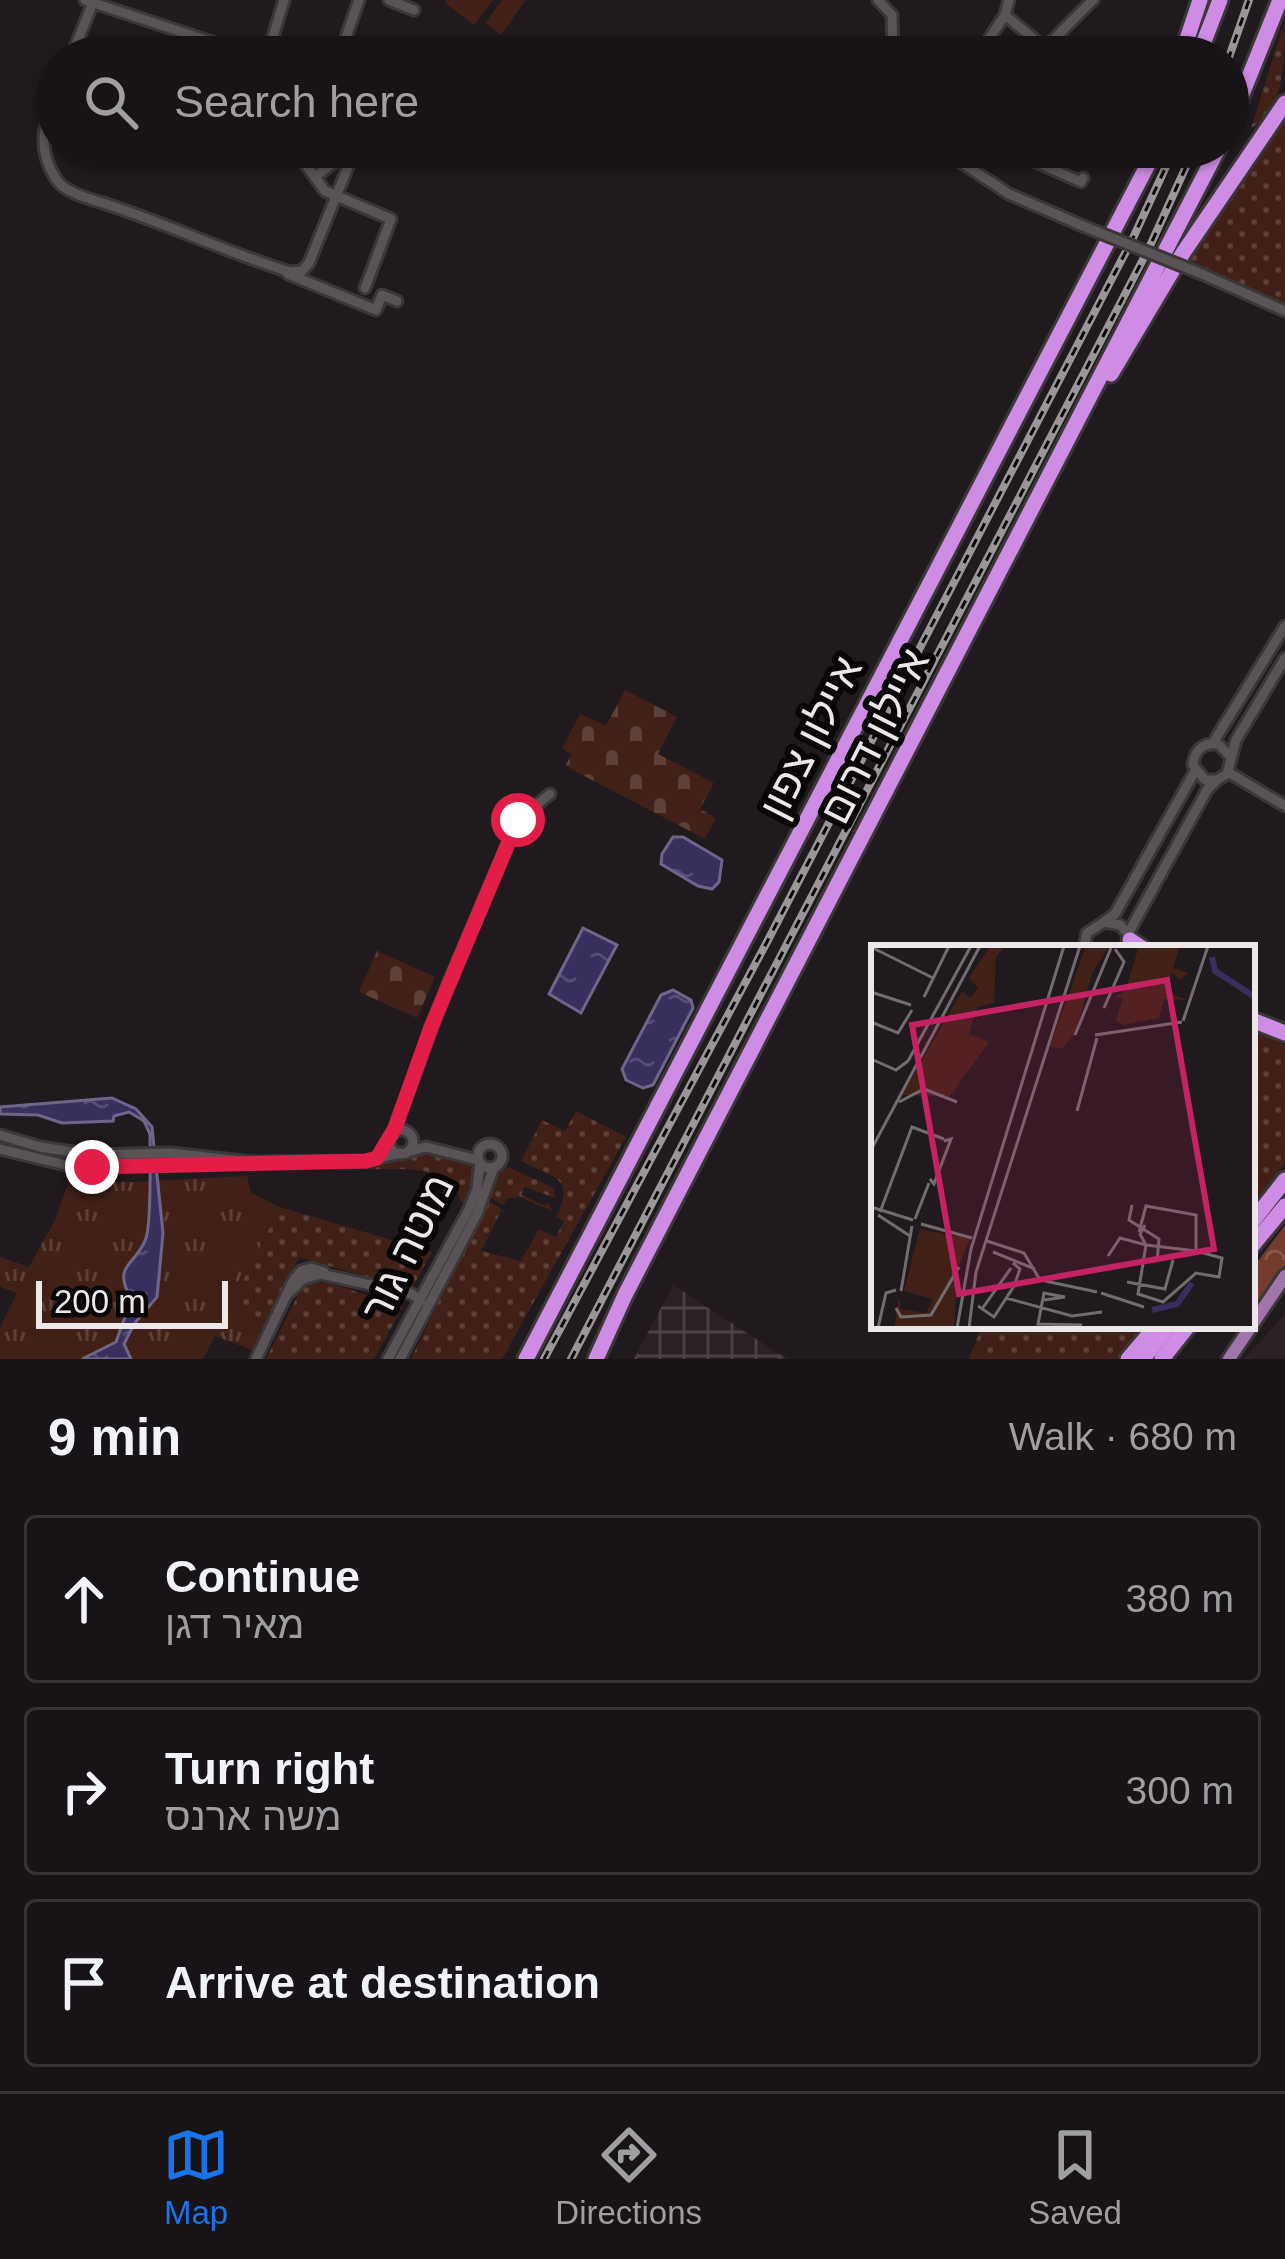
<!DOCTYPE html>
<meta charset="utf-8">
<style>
:root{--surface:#181316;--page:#211c1f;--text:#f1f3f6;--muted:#9f9ea1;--line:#363235;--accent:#1a73e8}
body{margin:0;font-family:Helvetica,"Noto Sans Hebrew",sans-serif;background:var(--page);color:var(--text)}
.scale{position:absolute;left:36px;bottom:30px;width:192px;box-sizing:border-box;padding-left:12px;border:6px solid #ece8ea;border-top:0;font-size:33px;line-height:42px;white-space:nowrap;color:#ece8ea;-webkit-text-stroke:9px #080607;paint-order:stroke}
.stop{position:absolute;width:36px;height:36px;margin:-27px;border:9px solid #e11d48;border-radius:50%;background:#fff}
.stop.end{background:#e11d48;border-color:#fff;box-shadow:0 3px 12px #0008}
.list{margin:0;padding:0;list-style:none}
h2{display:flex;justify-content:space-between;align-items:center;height:156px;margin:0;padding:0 48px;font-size:51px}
h2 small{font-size:39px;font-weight:400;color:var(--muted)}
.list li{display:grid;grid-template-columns:78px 1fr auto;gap:36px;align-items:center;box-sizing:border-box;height:168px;margin:0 24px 24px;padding:0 24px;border:3px solid var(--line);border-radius:12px}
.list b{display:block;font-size:45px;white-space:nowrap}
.list p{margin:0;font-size:39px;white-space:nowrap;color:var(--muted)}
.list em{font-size:39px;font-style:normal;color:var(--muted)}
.icon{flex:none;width:66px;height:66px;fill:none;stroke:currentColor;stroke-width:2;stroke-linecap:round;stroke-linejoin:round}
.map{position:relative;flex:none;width:1285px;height:1359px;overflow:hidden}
.search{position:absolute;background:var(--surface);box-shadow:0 3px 9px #0004;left:36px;right:36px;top:36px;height:132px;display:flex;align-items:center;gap:30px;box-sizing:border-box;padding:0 42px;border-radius:66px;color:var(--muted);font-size:45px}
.sheet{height:732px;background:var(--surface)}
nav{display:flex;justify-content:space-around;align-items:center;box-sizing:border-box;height:168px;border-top:3px solid var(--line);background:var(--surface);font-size:33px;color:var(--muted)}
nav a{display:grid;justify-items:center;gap:6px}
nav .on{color:var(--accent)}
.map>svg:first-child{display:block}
.built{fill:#2c2027}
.industrial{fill:url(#industrial-grid)}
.grass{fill:url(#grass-dots)}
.forest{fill:url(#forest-crowns)}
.cemetery{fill:url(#cemetery-stones)}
.park{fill:url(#park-tufts)}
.garden{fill:#412117}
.water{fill:url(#water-ripples);stroke:#6e6688;stroke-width:3}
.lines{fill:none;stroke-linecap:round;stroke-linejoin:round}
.minor-casing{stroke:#3b3739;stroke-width:15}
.major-casing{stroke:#3b3739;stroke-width:18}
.highway-casing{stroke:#3b3739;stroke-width:21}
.minor{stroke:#5a5357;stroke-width:9}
.major{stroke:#a075ac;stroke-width:12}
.highway{stroke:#ce8ce4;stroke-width:15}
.rail-casing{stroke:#9a9598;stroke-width:8}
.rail{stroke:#080607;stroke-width:3;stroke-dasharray:9;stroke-linecap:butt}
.minor-bridge-casing{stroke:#3b3739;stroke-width:15;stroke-linecap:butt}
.minor-bridge{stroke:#5a5357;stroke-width:9}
.route{stroke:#e11d48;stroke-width:15}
.labels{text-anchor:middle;stroke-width:12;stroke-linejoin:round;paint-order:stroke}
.street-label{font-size:42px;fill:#ece8ea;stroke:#080607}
.inset-river{fill:none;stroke:#382f5e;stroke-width:6}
.inset-road{fill:none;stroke:#726c6f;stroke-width:3}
.view{fill:#c42262;fill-opacity:0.15;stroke:#c42262;stroke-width:6}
.inset-edge{fill:none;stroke:#ece8ea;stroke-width:6}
</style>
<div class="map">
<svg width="1285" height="1359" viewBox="0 0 1285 1359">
<defs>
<pattern id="industrial-grid" width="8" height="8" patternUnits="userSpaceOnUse" patternTransform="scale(3)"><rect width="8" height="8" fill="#2c2027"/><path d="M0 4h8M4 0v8" fill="none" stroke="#4b4046"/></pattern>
<pattern id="grass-dots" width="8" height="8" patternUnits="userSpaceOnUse" patternTransform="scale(3)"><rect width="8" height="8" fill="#412117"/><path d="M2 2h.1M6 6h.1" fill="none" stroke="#5d4139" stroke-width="1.8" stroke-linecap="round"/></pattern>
<pattern id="forest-crowns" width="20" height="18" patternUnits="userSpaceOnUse" patternTransform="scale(3)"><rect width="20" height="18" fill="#723b2b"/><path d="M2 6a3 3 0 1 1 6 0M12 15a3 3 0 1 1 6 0" fill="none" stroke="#86574a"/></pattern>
<pattern id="cemetery-stones" width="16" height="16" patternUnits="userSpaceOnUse" patternTransform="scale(3)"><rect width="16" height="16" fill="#412117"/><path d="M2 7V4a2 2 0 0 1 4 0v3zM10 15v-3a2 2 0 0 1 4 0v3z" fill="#5d4139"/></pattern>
<pattern id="park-tufts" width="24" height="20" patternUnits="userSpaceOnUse" patternTransform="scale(3)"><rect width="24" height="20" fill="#412117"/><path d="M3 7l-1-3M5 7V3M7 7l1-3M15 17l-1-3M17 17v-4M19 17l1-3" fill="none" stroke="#5d4139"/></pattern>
<pattern id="water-ripples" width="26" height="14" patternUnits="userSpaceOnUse" patternTransform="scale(3)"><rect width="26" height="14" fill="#382f5e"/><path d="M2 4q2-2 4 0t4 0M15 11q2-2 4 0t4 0" fill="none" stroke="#554d75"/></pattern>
</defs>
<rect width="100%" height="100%" fill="#20191d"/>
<polygon class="built" points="1285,1314 1285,1359 1244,1359"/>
<polygon class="industrial" points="673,1285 787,1359 634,1359"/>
<g class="grass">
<path d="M1285 20C1285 60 1285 110 1251 128Z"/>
<polygon points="1285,110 1285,305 1188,260"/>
<polygon points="1252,1030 1285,1044 1285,1164 1252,1205"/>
<path d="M576 1111 626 1137 502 1359H411L488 1201 502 1209 481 1251 521 1261 539 1229 556 1237 564 1221 556 1217C577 1177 552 1177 521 1161L542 1120 565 1131Z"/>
<path d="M430 1152 472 1164 475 1170 465 1202H461C453 1160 393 1171 360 1169L388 1159 402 1160Z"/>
<polygon points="508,1167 554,1188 555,1198 525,1187 521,1195 546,1206 548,1202 552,1211 520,1197 507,1198 503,1205 489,1197 495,1173"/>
<polygon points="280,1207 432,1252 411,1290 299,1257 266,1322 229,1308"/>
<polygon points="325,1282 403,1306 374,1359 266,1359 301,1289 308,1284"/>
<polygon points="982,1326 1151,1326 1123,1359 969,1359"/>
</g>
<polygon class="forest" points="1285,1225 1285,1265 1252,1319 1252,1269"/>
<g class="cemetery">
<polygon points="625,690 677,717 658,754 714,783 700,809 716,818 705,839 565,766 572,754 562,748 580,714 606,726"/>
<polygon points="377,951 435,977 417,1018 359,992"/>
</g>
<polygon class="park" points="247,1176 251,1193 280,1207 229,1308 266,1322 252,1350 215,1336 203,1359 0,1359 0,1328 17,1293 0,1287 0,1257 29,1267 55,1220 69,1180 132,1182"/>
<g class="garden">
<polygon points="447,0 493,0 474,25 445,3"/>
<polygon points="502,0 526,0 501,35 485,23"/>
<polygon points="215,1253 245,1259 227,1296 196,1286"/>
</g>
<g class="water">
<polygon points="673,837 683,837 722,860 719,882 712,889 698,886 661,864 662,854"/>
<polygon points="583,928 617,945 581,1013 549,994"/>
<polygon points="673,990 691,1000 693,1008 653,1085 643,1088 626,1080 622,1069 661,995"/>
<path d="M112 1098 136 1109 152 1127 163 1233 157 1297 134 1324 124 1344 131 1359H82L116 1342 131 1300C113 1264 132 1269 145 1241 152 1228 150 1153 150 1134L144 1121 129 1112 114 1116 113 1121 62 1123 38 1115 0 1114V1107Z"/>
</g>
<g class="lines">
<defs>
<g id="minor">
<polyline points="85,0 257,57"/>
<polyline points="389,0 414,10"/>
<polyline points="878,0 892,15 893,57"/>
<polyline points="1005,15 1056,57"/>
<polyline points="893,56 916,57"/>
<polyline points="71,57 92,5"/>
<polyline points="267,57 284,0"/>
<polyline points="339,57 359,0"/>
<polyline points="435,57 450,49 469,57"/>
<polyline points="977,57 1005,15 1009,0"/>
<polyline points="1036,57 1093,0"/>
<path d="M57 91C44 124 36 148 56 179 65 193 90 199 106 204 168 224 228 253 290 272L302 271 309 263 356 147"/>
<polyline points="293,147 325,191 391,219 365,288"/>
<polyline points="409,147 438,155"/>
<polyline points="938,147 1009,194 1083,226"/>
<polyline points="1002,147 1081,182 1083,178"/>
<polyline points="315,177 341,157 344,147"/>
<polyline points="288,274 376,310 382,295 397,301"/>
<polyline points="1202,274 1285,311"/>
<polyline points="1213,743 1285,626"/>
<path d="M1231 757 1218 744C1204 742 1194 750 1193 765L1205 780H1217L1227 774 1236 740 1285 658"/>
<polyline points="1228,772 1285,806"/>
<polyline points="1104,922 1115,914 1195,771"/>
<polyline points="1128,934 1207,790 1217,780"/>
<polyline points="1084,948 1087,933 1104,922 1120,925 1129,935"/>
<circle cx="401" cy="1142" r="12"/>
<polyline points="0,1135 40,1147 93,1155 170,1153 252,1162 366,1161 400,1153"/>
<polyline points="392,1135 449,982 518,820 550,794"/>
<circle cx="490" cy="1156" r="12"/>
<polyline points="0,1149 66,1165 214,1164"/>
<polyline points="407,1152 426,1147 478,1160"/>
<polyline points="290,1292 303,1279 321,1274 412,1294 421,1301"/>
<polyline points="256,1359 293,1281 301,1271 311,1268 324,1272"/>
<polyline points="388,1359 469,1209 477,1189 480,1163"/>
<polyline points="400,1359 477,1214 494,1167"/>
</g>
<polyline id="major" points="1229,1359 1285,1276"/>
<g id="highway">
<polyline points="1181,57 1200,0"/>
<polyline points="1198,57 1220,0"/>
<polyline points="1228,129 1280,0"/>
<polyline points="1111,374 1183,253 1285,103"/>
<polyline points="1130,940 1142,948"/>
<polyline points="1252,1020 1285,1033"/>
<polyline points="1252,1222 1285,1180"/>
<polyline points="1252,1246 1285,1206"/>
<polyline points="526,1359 1157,147"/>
<polyline points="596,1359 625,1295 1219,147"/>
<polyline points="1128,1359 1156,1326"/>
<polyline points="1143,1359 1169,1326"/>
<polyline points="1162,1359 1188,1326"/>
</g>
</defs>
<use href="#minor" class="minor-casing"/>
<use href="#major" class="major-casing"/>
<use href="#highway" class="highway-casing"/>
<use href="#minor" class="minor"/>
<use href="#major" class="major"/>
<use href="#highway" class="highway"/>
<defs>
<g id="rail">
<polyline points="1228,60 1249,0"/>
<polyline points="544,1359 768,940 1133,238 1175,147"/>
<polyline points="571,1359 1149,248 1195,147"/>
</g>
</defs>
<use href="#rail" class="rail-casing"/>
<use href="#rail" class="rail"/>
<defs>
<polyline id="minor-bridge" points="1083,226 1202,274"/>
</defs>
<use href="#minor-bridge" class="minor-bridge-casing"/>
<use href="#minor-bridge" class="minor-bridge"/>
</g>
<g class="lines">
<polyline class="route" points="92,1167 366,1161 377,1158 395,1128 431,1027 518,820"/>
</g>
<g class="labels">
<g class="street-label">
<text transform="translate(874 736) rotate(-63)" y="15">איילון דרום</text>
<text transform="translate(810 737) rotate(-63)" y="15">איילון צפון</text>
<text transform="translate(407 1247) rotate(-64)" y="15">מוטה גור</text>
</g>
</g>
<g transform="translate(871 945)">
<rect width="384" height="384" fill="#20191d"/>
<path d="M119 1H134L125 12 123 58 106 62 98 89 118 97 79 151 31 150 91 46 99 53 107 43 98 33ZM215 1H238L221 29 204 89 190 104 179 101ZM49 284 99 294 87 323 83 383H23L28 352 30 364 55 368 62 354 33 346Z" fill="#412117"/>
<path d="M268 1H309L302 23 318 28 309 35 301 27 295 48 318 55 293 54 288 73 253 80 245 75 252 53 244 52 254 46Z" fill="#412117"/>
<path class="inset-river" d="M341 12 344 26 384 52M281 365 306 359 321 338"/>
<path class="inset-road" d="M0 2 62 33M0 47 40 60M53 52 78 1M233 63 253 17 244 4M312 76 337 1M0 77 27 88 41 65M204 90 240 3M224 90 311 77M0 114 25 125 37 116M37 116 100 1M28 157 53 144 86 157M206 166 226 93M0 205 109 1M59 234 63 239 80 194 73 196M261 260 258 275 288 294 286 317M0 262 42 275M9 267 41 182 73 194M7 270 39 291M44 274 58 238M50 279 101 293M268 287 275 261 325 270V306M116 296 153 308 169 335 226 347M122 307 164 324M237 311 249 293 275 300 325 306 351 313 348 332 325 328 292 357 267 349 275 300 269 289 274 280M256 337 294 344 302 315M30 346 41 281M230 348 273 362M135 353 201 371 231 367M173 355 194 352 173 348 167 379 211 380M107 361 123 372 143 341 149 324 142 318M25 363 30 372 60 370 88 322M111 364 140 323M7 383 15 348 25 345M86 383 100 304 193 1M98 383 105 327 209 1"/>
<path class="view" d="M296 35 343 304 88 349 41 80Z"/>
<rect width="384" height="384" class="inset-edge"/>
</g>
</svg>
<div class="scale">200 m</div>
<div class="stop" style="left:518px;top:820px"></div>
<div class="stop end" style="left:92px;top:1167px"></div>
<div class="search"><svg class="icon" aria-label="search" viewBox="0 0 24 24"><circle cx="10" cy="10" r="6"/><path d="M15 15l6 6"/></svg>Search here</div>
</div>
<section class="sheet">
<h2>9 min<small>Walk · 680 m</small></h2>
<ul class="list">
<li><svg class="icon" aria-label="ahead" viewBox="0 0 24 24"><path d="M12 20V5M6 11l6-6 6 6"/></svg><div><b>Continue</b><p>מאיר דגן</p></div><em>380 m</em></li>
<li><svg class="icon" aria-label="right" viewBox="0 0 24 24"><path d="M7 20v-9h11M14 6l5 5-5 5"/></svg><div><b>Turn right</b><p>משה ארנס</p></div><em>300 m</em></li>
<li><svg class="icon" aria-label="arrive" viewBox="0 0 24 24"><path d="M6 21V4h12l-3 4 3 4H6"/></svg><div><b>Arrive at destination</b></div></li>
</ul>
</section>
<nav>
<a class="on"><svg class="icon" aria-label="map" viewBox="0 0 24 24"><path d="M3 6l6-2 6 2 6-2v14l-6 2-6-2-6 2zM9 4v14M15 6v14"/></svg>Map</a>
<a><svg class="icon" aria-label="directions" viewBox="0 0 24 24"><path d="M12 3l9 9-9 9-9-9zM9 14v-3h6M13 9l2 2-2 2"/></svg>Directions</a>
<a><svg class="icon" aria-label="saved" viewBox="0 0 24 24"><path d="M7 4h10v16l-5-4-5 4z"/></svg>Saved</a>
</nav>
